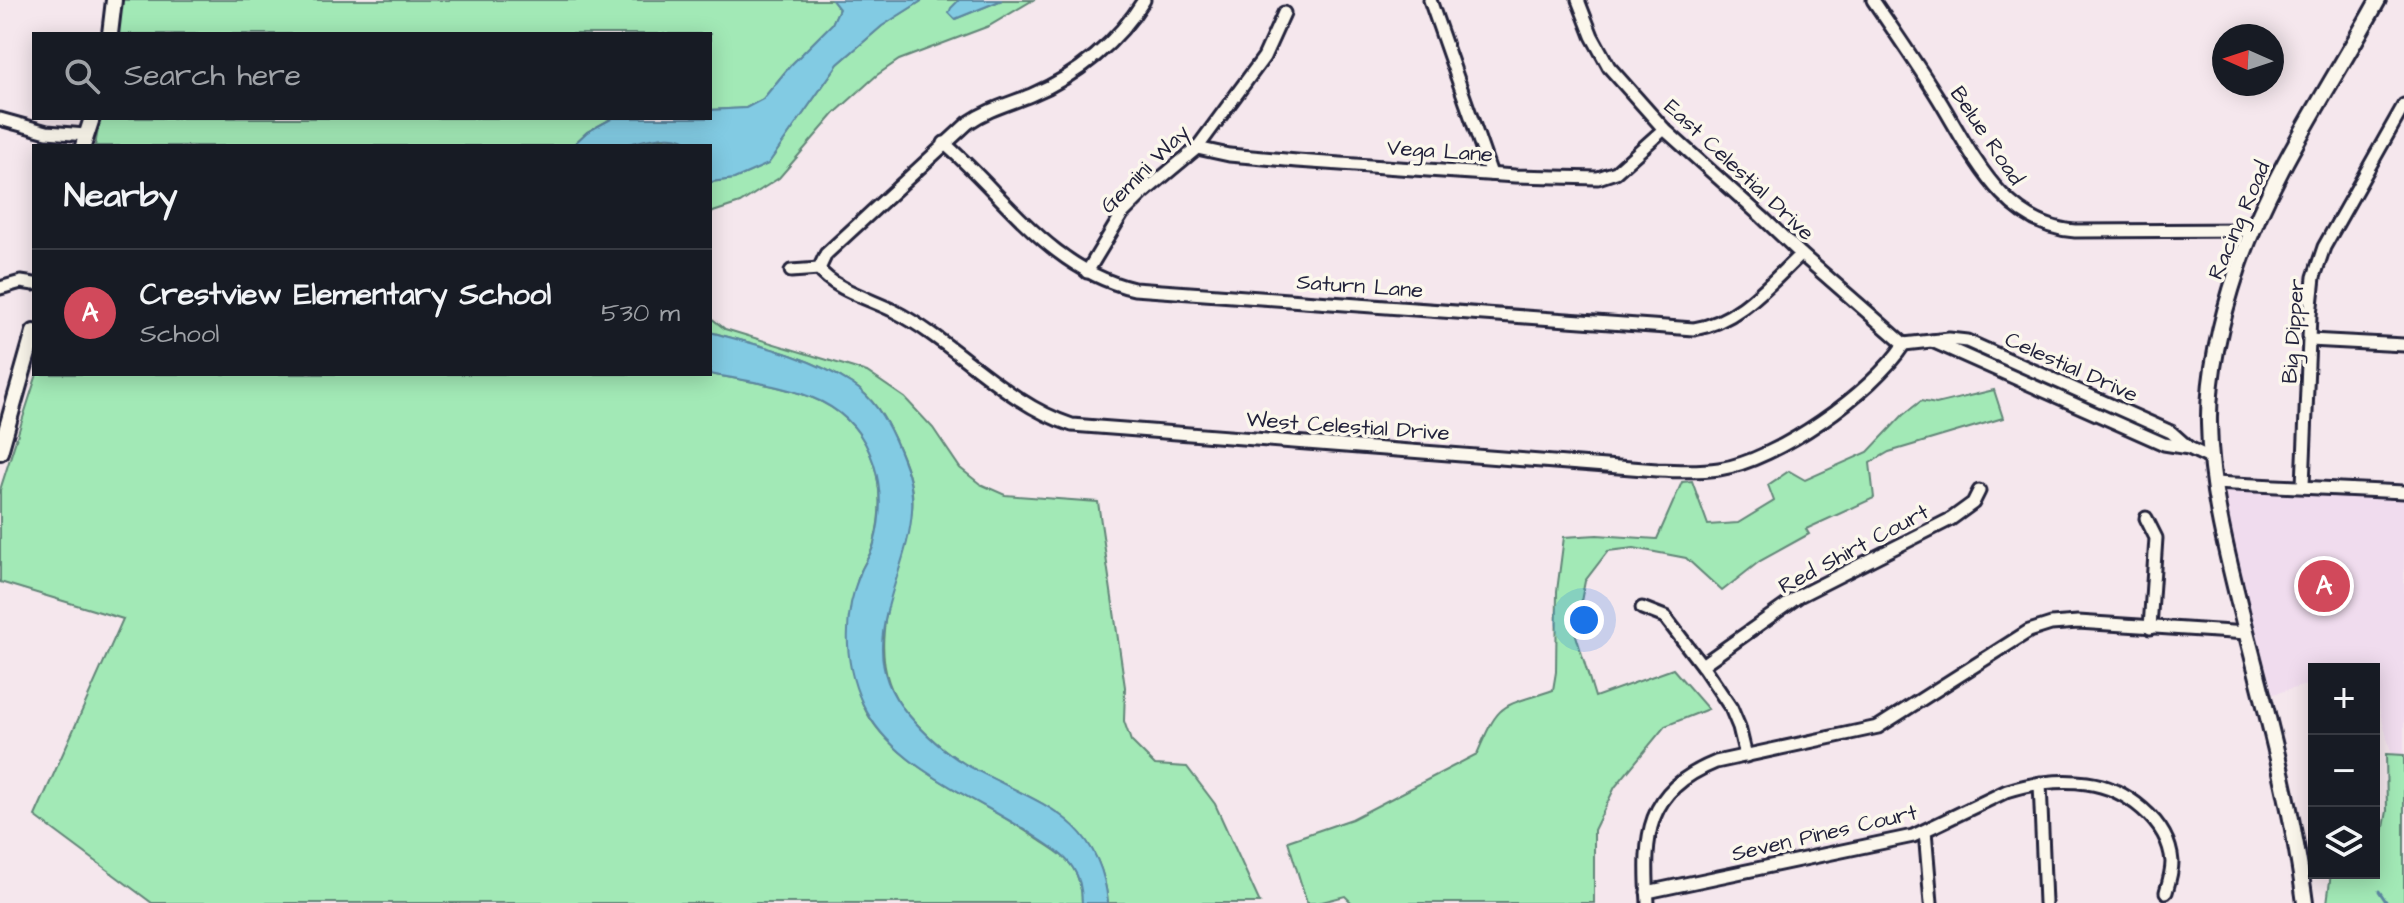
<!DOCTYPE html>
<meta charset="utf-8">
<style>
:root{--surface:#171b24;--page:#20242c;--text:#f1f3f6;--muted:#9ea1a6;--line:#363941;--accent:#d1495b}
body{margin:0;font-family:"Architects Daughter",sans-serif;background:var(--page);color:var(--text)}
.controls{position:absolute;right:24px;bottom:24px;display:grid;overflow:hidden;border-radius:0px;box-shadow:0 4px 20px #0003}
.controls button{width:72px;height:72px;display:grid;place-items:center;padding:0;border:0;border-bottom:2px solid var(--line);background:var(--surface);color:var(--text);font:40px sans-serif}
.compass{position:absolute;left:2212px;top:24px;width:72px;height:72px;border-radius:50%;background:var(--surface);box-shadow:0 4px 20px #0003;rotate:273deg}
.you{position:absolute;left:1584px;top:620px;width:28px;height:28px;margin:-20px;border:6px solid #fff;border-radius:50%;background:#1a73e8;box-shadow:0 0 0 12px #1a73e833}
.badge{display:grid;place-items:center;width:52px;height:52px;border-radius:50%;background:var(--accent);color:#fff;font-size:26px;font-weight:700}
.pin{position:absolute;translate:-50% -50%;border:4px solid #fff;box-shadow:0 2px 8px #0006}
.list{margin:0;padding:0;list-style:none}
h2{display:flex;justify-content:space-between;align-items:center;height:104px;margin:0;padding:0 32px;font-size:34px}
h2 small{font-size:26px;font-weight:400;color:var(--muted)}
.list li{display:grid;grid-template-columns:52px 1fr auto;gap:24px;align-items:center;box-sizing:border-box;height:128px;padding:0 32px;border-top:2px solid var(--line)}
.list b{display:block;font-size:30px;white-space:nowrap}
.list p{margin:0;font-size:26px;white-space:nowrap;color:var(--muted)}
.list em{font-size:26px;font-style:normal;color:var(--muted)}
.icon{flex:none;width:44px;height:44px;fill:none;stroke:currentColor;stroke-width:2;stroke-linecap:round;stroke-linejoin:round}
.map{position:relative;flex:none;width:2404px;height:903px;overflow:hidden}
.search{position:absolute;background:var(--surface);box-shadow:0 4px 20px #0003;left:32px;top:32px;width:680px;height:88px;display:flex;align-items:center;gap:20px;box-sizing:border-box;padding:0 28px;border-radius:0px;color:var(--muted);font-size:30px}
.panel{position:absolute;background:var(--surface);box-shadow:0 4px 20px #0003;left:32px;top:144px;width:680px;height:232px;border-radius:0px}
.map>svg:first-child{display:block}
.built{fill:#f0dcee}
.green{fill:#a2e9b6;stroke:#628678;stroke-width:2}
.water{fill:#82cbe3;stroke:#5c87a0;stroke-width:2}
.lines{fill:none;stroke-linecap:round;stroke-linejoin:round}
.stream{stroke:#5c87a0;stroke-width:3}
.minor-casing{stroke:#22223b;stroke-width:17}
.tertiary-casing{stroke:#22223b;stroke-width:20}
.minor{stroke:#fbf7ec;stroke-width:11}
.tertiary{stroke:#fbf7ec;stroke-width:14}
.labels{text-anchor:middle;stroke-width:7;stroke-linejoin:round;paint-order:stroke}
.street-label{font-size:22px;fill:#22223b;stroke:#fbf7ec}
</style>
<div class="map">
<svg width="2404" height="903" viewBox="0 0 2404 903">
<rect width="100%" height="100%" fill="#f5e7ed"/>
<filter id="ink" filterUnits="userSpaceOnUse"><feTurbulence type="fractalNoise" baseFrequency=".0125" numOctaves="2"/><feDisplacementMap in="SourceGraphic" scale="16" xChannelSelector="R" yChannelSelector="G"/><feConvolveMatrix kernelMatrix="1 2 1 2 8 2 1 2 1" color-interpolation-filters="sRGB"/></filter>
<g filter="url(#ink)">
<polygon class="built" points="2239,489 2404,497 2404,768 2395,767 2374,690 2374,669 2314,669 2314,683 2273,694 2222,503 2225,492"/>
<g class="green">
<polygon points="121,0 832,0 839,9 832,24 790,66 763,99 746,108 710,110 710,34 115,34"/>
<polygon points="923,0 959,0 950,13 955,19 1002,0 1033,0 989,26 899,60 877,75 835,113 779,178 740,203 710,213 710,182 734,179 768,164 838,64 882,26"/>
<polygon points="100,118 613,118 587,132 572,146 95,146"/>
<polygon points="680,138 689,142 692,146 620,146 640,140"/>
<path d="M710 317 725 329 867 372 905 398 933 428 960 468 980 484 1005 495 1098 502 1125 687 1124 721 1131 741 1155 765 1187 767 1215 804 1260 903H1108C1100 813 1031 802 965 764 943 751 923 732 906 712 865 665 889 599 903 545 906 534 911 522 912 510 915 486 905 462 895 440 885 418 873 397 852 384 809 356 758 345 710 332Z"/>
<path d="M37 374H710C746 381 788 386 822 402 876 429 888 489 874 543 872 553 865 561 861 571 850 596 853 621 855 648 856 672 855 692 867 713 900 771 983 800 1036 838 1049 847 1065 855 1073 868 1080 878 1082 891 1082 903H152L35 816 123 619 0 582V490Z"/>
<path d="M1994 390 2003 418 1889 452 1870 463 1874 498 1806 529 1809 534 1760 561 1722 591 1686 558 1634 548 1608 551 1585 581 1575 632 1595 697 1673 669 1708 709 1665 726 1615 787 1594 830V903H1352L1345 896 1318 903H1307L1288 841 1352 819 1477 754C1500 700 1500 708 1553 690L1556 672 1557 591 1564 537 1597 535 1657 539 1682 482 1692 481 1708 525 1738 523 1774 501 1768 485 1789 471 1805 480 1868 452 1903 415 1921 401 1936 404Z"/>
<polygon points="2386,754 2404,755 2404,903 2327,903 2331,873 2374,873 2374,861 2378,861 2387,811"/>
</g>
<g class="water">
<path d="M832 0H923L882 26 838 64 768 164 734 179 710 182V146H692C676 126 638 144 617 146 602 147 587 146 572 146L587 132 613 118H710V110L746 108 763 99 790 66 832 24 839 9Z"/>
<polygon points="959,0 1002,0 955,19 949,13 951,8"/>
<path d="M710 332C758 345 809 356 852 384 873 398 885 418 895 440 905 463 914 485 912 510 909 577 850 647 906 712 923 732 943 751 965 764 1031 802 1100 812 1108 903H1082C1082 891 1080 878 1073 868 1065 855 1049 846 1036 837 982 800 899 771 867 712 843 669 842 616 861 571 865 562 872 553 874 544 889 490 875 429 822 402 789 386 746 381 710 374Z"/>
</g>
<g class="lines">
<polyline class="stream" points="2379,891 2387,903"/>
<defs>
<g id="minor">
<polyline points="1430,0 1491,174"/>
<polyline points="1578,0 1592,36 1609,67 1664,129 1762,217 1801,254 1904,344"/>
<path d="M1873 0C1894 31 1915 61 1935 93 1970 148 2000 225 2075 231L2254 230"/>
<polyline points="0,119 47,132 86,135"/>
<path d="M944 143C1005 196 1051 270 1134 289L1694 329C1739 322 1769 284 1801 254"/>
<polyline points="1197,148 1229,155 1297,161 1515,176 1598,178 1616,172 1664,129"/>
<path d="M819 269C832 288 872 300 894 311 955 342 1006 404 1072 425L1657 470C1677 471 1699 472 1719 469 1776 461 1873 392 1904 344"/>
<path d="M819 269 826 254 968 123C988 109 1009 104 1031 95 1077 76 1118 42 1144 0"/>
<polyline points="791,271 819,269"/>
<polyline points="1087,272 1122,214 1143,193 1197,148 1264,57 1284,13"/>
<polyline points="0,288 21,282 34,284"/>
<polyline points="2310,340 2404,345"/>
<polyline points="1932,341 2164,444 2189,448 2210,458"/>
<polyline points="1904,344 1949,339 1967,341 2171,432 2189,448"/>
<polyline points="2213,483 2404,492"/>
<polyline points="2303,485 2310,315 2314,277 2324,247 2404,105"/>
<polyline points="2146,518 2156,538 2150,628"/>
<polyline points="1642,608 1665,617 1704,668 1731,708 1739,727 1746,756"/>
<polyline points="1702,665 1799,596 1951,519 1973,503 1979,491"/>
<polyline points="2040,783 2045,903"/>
<polyline points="1925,831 1931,903"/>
<path d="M1647 892 1913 836 2007 791C2033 783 2060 779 2087 783 2125 788 2169 821 2172 862 2172 872 2169 882 2166 892"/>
<path d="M1648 903C1644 835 1645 791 1716 762L1878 727 2029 631 2051 624 2078 622 2247 633"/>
</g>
<g id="tertiary">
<polyline points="110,34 114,0"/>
<polyline points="83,146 92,118"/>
<polyline points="0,452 34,332"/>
<path d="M2305 903C2293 810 2269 721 2246 631 2229 562 2210 494 2209 423 2208 372 2222 316 2238 268 2271 173 2330 88 2378 0"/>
</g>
</defs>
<use href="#minor" class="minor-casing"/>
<use href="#tertiary" class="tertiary-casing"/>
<use href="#minor" class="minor"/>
<use href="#tertiary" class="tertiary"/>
</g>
</g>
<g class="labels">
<g class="street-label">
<text transform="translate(1988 135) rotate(56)" y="8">Belue Road</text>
<text transform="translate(1440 150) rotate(4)" y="8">Vega Lane</text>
<text transform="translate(1144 168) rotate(-45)" y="8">Gemini Way</text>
<text transform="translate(1740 169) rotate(43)" y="8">East Celestial Drive</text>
<text transform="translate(2238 220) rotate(-67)" y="8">Racing Road</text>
<text transform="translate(1360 285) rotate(4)" y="8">Saturn Lane</text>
<text transform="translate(2292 331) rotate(-86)" y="8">Big Dipper</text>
<text transform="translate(2072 366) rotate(24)" y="8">Celestial Drive</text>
<text transform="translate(1348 425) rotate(4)" y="8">West Celestial Drive</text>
<text transform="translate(1853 548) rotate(-28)" y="8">Red Shirt Court</text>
<text transform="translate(1824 832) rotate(-13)" y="8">Seven Pines Court</text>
</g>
</g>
</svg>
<div class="controls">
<button>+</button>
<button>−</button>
<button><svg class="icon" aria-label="layers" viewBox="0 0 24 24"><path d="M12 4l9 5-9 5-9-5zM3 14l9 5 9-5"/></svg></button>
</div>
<svg class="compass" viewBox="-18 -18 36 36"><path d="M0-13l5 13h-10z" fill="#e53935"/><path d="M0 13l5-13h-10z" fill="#9ea1a6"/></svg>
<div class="you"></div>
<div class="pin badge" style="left:2324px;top:586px">A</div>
<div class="search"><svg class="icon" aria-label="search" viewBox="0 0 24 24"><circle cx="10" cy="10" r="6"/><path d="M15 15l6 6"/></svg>Search here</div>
<section class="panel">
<h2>Nearby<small></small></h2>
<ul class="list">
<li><span class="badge">A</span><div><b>Crestview Elementary School</b><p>School</p></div><em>530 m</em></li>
</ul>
</section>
</div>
